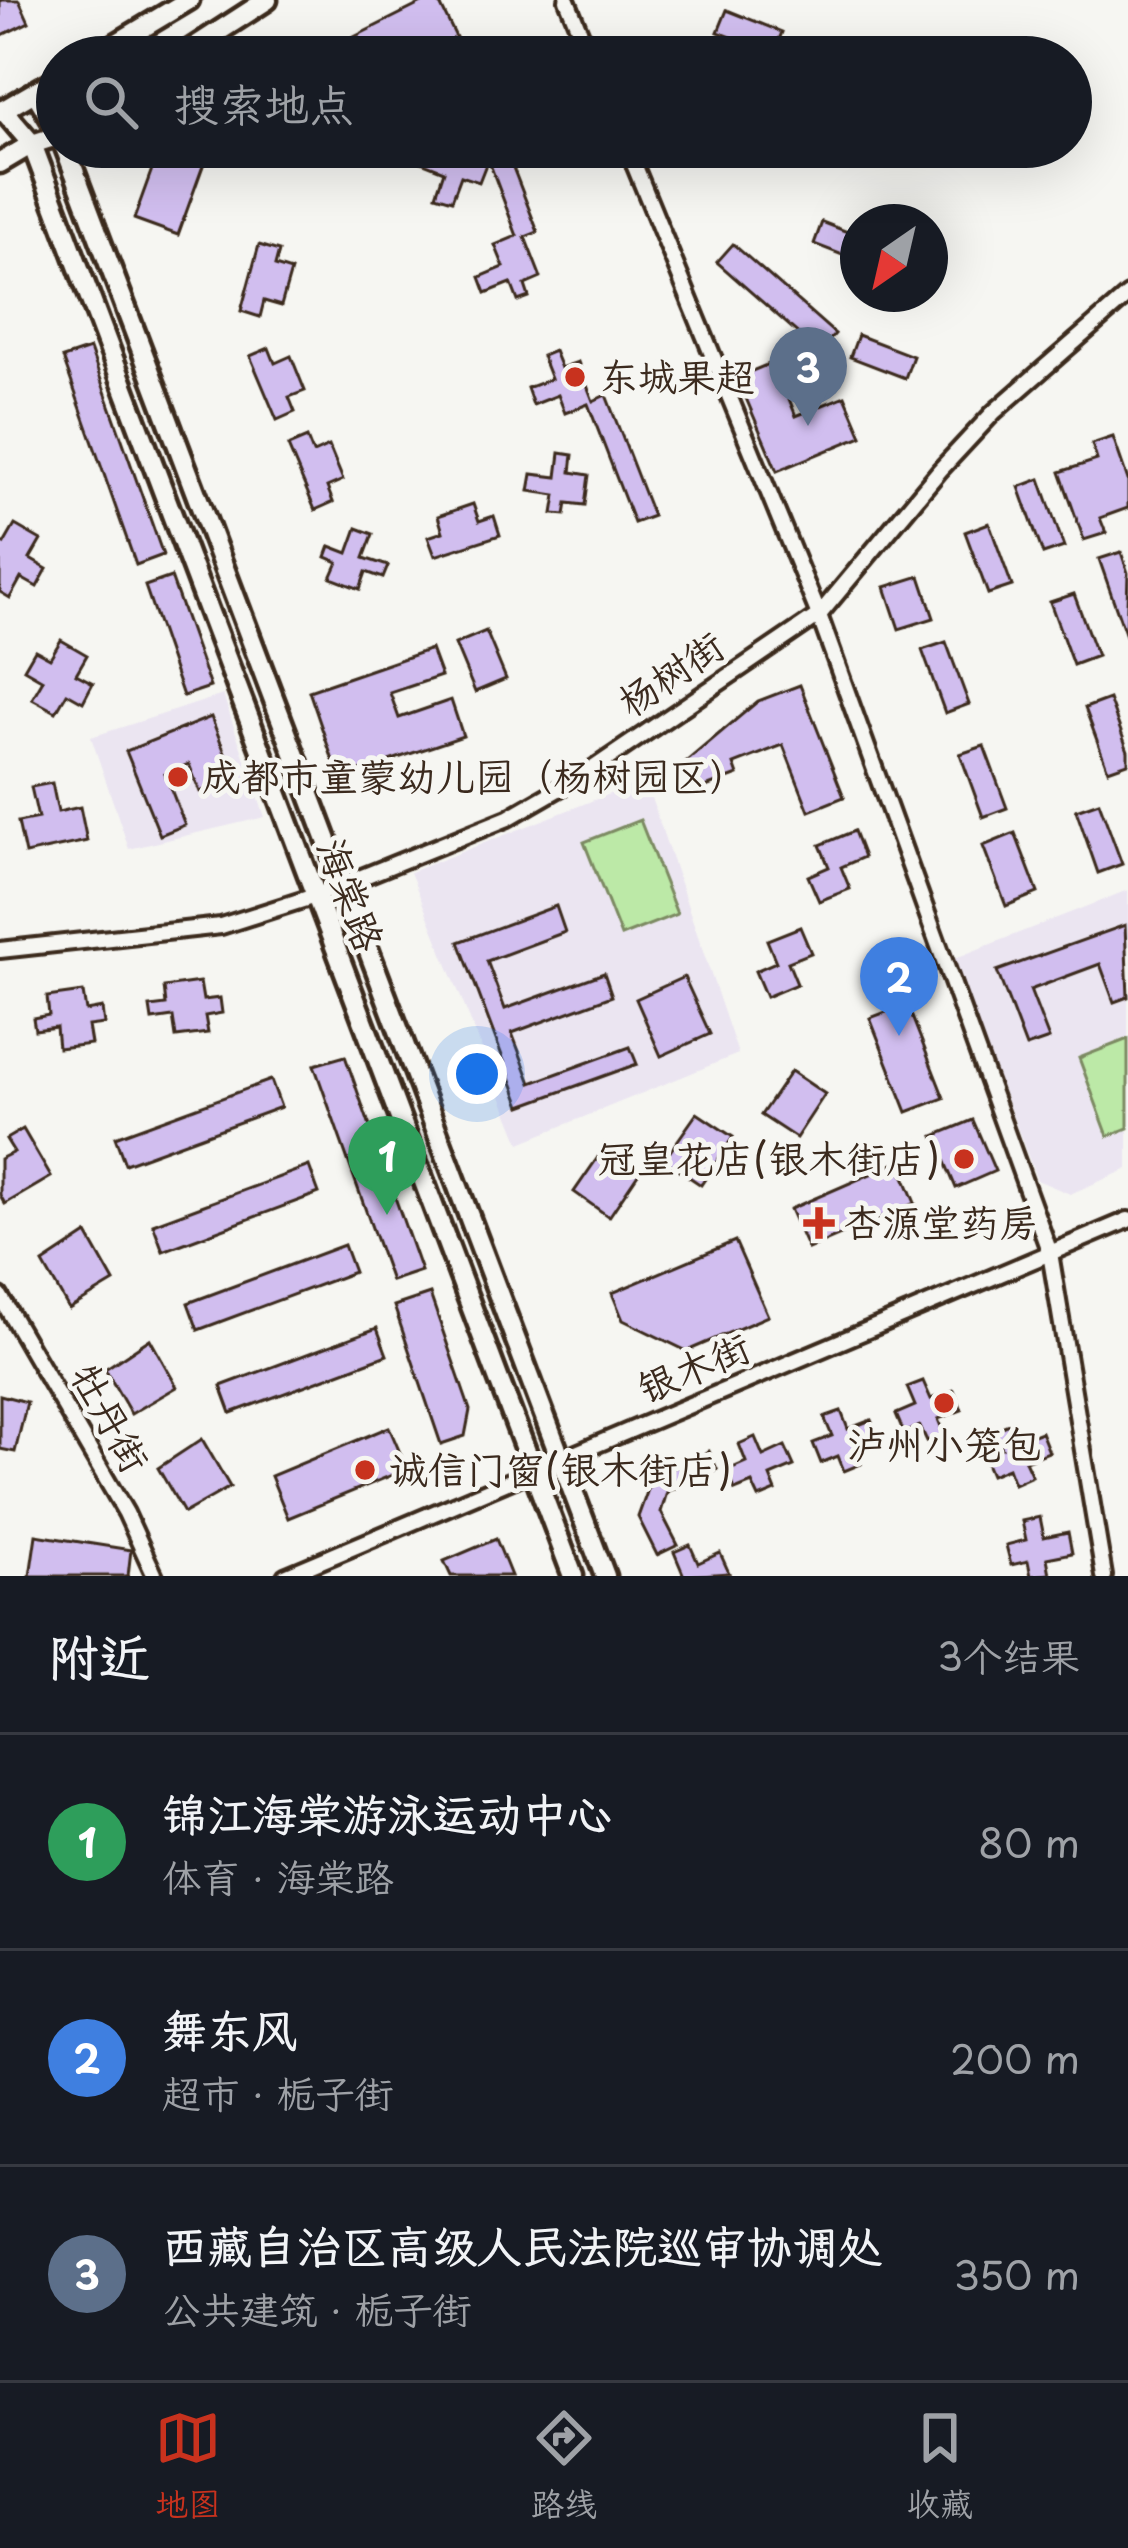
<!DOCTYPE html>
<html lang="zh">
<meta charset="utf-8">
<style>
:root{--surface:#171b24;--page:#20242c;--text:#f1f3f6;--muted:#9ea1a6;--line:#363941;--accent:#c8321e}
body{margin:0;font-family:"Playpen Sans","LXGW WenKai TC",sans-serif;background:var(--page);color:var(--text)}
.compass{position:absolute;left:840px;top:204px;width:108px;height:108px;border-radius:50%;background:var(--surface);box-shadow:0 12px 48px #0002;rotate:214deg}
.you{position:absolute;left:477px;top:1074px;width:42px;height:42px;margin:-30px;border:9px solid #fff;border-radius:50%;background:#1a73e8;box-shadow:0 0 0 18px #1a73e833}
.badge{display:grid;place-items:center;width:78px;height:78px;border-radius:50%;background:var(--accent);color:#fff;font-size:39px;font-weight:700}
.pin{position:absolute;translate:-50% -99px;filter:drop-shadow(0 3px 6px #0008)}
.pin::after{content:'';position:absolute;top:63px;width:42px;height:36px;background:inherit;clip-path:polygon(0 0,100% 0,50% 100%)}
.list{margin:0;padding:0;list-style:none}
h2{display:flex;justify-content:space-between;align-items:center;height:156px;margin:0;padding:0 48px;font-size:51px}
h2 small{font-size:39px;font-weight:400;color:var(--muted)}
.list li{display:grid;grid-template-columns:78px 1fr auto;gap:36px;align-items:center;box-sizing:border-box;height:216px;padding:0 48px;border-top:3px solid var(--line)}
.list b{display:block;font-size:45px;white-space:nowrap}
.list p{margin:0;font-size:39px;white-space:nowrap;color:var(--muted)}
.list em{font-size:39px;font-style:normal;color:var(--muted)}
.icon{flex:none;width:66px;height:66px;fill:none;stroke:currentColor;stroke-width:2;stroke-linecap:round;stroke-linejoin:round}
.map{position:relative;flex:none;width:1128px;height:1576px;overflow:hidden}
.search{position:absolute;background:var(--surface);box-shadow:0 12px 48px #0002;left:36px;right:36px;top:36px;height:132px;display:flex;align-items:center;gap:30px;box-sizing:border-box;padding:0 42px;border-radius:66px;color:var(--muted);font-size:45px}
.sheet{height:804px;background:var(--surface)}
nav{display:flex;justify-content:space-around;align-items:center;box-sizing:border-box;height:168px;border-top:3px solid var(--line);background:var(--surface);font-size:33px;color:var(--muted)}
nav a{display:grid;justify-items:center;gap:6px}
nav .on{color:var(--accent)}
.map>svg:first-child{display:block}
.built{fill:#ebe5f1}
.green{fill:#bce9a7;stroke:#7c8a62;stroke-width:3}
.building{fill:#d1beef;stroke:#3b2a1e;stroke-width:3}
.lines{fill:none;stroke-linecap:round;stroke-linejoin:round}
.minor-casing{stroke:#3b2a1e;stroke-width:22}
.major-casing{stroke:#3b2a1e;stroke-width:27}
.minor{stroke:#f6f6f2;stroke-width:14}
.major{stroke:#f6f6f2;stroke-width:18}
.poi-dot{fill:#c8321e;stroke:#f6f6f2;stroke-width:4.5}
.labels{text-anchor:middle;stroke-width:10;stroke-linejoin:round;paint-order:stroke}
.poi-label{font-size:39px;fill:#3b2a1e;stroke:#f6f6f2;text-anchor:start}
.street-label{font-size:39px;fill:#3b2a1e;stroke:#f6f6f2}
</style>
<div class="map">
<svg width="1128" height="1576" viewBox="0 0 1128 1576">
<rect width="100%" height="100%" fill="#f6f6f2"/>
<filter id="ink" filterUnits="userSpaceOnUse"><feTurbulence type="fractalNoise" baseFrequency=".00833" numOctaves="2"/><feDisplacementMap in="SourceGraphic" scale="24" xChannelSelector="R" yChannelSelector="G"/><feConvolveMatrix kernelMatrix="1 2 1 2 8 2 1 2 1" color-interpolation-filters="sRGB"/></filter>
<g filter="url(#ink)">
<g class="built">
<polygon points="223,695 265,817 129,849 91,737"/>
<polygon points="645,780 738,1054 520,1143 410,872"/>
<polygon points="1128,890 1128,1169 1070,1194 1037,1180 953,959"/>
</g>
<g class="green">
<polygon points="640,820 677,914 621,936 584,842"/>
<polygon points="1128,1039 1128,1128 1108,1136 1079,1058"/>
</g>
<g class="building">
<polygon points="0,0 19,0 29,22 0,36"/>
<polygon points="428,0 438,0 456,37 417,57 314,57"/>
<polygon points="727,10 782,32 774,53 718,32"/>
<polygon points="160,147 237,147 204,163 178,235 134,219"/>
<polygon points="446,147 505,147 538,232 525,237 541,278 525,285 529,297 518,301 511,283 486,293 480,277 504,267 495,245 517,236 488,159 479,182 461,176 452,200 436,195 444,171 421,162 426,150 443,156"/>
<polygon points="822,222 858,236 858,261 814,244"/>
<polygon points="733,244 835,334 819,352 717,262"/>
<polygon points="259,245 279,251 275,266 291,271 281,306 264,301 260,317 241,311"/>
<polygon points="858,335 913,356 905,378 850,357"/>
<polygon points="269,348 275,363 291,356 305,391 289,397 295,412 277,420 250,356"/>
<polygon points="90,349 163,555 136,565 63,358"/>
<polygon points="554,351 561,368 578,362 593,401 606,395 653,516 634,523 588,404 565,413 558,395 533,405 527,388 551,379 542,356"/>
<polygon points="774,362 796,416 845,396 862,436 777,471 737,377"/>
<polygon points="1113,437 1128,480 1128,508 1100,518 1106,533 1084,540 1060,472 1097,460 1092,444"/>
<polygon points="307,438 313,453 329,446 343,480 327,487 333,502 315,510 288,446"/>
<polygon points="560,453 573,455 571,472 589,475 585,505 567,503 565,515 553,514 556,495 529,491 532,474 557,477"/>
<polygon points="1040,479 1064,547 1043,554 1019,487"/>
<polygon points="473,504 479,521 494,516 500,535 435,556 428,537 443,532 438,516"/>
<polygon points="989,523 1012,586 988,594 965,532"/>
<polygon points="15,525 41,540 30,559 47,569 37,587 21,578 10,598 0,592 0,541 4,544"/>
<polygon points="357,528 373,534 364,558 388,566 383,578 366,572 360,589 331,578 338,562 326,557 330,546 348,553"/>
<polygon points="1121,552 1128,573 1126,636 1099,559"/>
<polygon points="920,576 934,618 899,629 885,587"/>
<polygon points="171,577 210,687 183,696 145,586"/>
<polygon points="1074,594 1097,656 1073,665 1050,602"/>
<polygon points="486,631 506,679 475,692 455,644"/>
<polygon points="61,640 87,655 76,674 93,683 83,702 67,693 56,712 32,699 43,680 24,669 35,650 50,658"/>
<polygon points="946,642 969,704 945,713 922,650"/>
<polygon points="431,649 441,676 390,693 399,718 451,700 463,736 339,778 309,691"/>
<polygon points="800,685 844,797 809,811 783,745 734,764 738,775 692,792 681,766 758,701"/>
<polygon points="1109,699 1128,751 1128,763 1108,770 1085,708"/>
<polygon points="211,717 235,778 200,792 189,764 165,774 185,825 160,835 126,751"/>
<polygon points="984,746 1007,808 983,817 960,754"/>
<polygon points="52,783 58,812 80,807 87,841 25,854 18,822 38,818 31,787"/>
<polygon points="1099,802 1122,864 1098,873 1076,810"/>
<polygon points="854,831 864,857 841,867 850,889 819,901 808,876 829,867 820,845"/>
<polygon points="1015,833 1038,893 1006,906 983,846"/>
<polygon points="556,906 565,932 487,961 505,1009 604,973 612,996 512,1033 531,1083 630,1047 637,1064 521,1106 459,942"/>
<polygon points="1125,925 1128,997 1114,1002 1100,964 1030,990 1049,1039 1026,1047 997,971"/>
<polygon points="800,927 811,953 788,962 797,984 766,997 755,971 776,962 767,940"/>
<polygon points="684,977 710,1034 661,1056 636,999"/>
<polygon points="200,982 203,1000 220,998 222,1013 205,1016 208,1033 176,1037 173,1017 152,1020 150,1007 166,1005 164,987"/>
<polygon points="83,992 86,1011 102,1008 104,1024 88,1026 91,1044 58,1048 56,1027 35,1030 33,1018 49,1015 47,997"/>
<polygon points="907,1004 944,1098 907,1112 870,1018"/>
<polygon points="345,1056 421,1271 391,1281 314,1065"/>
<polygon points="791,1071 825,1094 796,1138 761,1115"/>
<polygon points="271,1080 281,1107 125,1164 115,1137"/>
<polygon points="697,1113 733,1137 701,1185 664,1160"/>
<polygon points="973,1120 995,1171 956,1188 934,1136"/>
<polygon points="23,1129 51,1177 5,1204 0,1195 0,1159 14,1152 6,1139"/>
<polygon points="605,1147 640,1171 609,1217 574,1192"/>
<polygon points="898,1162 915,1203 808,1249 790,1209"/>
<polygon points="309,1166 319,1193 163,1251 153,1224"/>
<polygon points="87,1234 114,1282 69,1309 43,1263"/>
<polygon points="735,1241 768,1316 687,1351 623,1320 612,1293"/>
<polygon points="344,1245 354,1272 198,1330 188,1303"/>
<polygon points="430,1294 470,1410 465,1436 441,1444 394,1306"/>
<polygon points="377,1328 387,1355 231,1413 221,1386"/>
<polygon points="150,1339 177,1387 131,1414 105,1369"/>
<polygon points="923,1381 931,1399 954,1390 962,1410 938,1419 944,1434 927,1441 920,1426 904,1433 896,1414 915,1406 907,1387"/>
<polygon points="0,1395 27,1402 15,1452 0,1449"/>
<polygon points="841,1411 848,1429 871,1420 879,1440 855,1449 861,1464 844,1471 838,1456 821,1463 813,1443 832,1436 824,1417"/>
<polygon points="1011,1423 1018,1441 1041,1432 1049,1452 1025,1461 1032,1476 1014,1484 1008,1468 991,1475 983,1456 1002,1448 994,1430"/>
<polygon points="389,1427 407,1469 288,1518 271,1476"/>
<polygon points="755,1437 763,1456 785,1446 794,1466 770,1476 776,1491 759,1498 752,1483 735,1490 728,1470 746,1462 739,1444"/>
<polygon points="202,1439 230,1487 184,1513 158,1468"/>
<polygon points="709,1451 717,1469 667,1492 661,1512 678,1545 657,1555 638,1517 652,1478"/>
<polygon points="1040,1517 1044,1537 1068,1532 1072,1553 1047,1558 1050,1574 1031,1576 1028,1561 1011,1565 1006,1545 1026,1540 1022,1521"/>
<polygon points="36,1535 131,1550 128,1576 30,1576"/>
<polygon points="496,1539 511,1576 451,1576 444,1561"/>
<polygon points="690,1545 698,1563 720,1553 729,1573 684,1576 674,1552"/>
</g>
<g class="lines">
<defs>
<g id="minor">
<polyline points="567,0 590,57"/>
<polyline points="627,147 819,615 1050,1253 1104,1576"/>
<polyline points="0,950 221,926 315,896 508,818 588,772 819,615 940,470 994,412 1128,295"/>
<polyline points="0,1296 126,1513 155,1576"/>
<polyline points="285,1576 1128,1220"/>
</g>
<g id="major">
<polyline points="94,57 189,0"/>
<polyline points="179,57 267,0"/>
<polyline points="35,92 57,129"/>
<polyline points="3,110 32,144 573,1576"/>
<polyline points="0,112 57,79"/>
<polyline points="65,147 605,1576"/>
<polyline points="0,163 32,144 57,136"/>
</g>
</defs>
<use href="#minor" class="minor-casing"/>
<use href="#major" class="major-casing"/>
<use href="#minor" class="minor"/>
<use href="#major" class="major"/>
</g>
</g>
<g class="poi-dot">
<circle cx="575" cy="377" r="12"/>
<circle cx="178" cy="777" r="12"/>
<circle cx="964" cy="1159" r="12"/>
<path d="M813 1205h12v12h12v12h-12v12h-12v-12h-12v-12h12z"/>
<circle cx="944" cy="1403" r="12"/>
<circle cx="365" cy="1470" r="12"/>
</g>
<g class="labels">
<g class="poi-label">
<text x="599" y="391">东城果超</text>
<text x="202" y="791">成都市童蒙幼儿园（杨树园区）</text>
<text x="940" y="1173" text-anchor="end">冠皇花店(银木街店)</text>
<text x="843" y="1237">杏源堂药房</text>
<text x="944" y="1459" text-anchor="middle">泸州小笼包</text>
<text x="389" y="1484">诚信门窗(银木街店)</text>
</g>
<g class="street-label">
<text transform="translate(671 674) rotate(-34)" y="14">杨树街</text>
<text transform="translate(350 895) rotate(69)" y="14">海棠路</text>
<text transform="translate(694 1368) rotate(-23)" y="14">银木街</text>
<text transform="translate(110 1418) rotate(61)" y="14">牡丹街</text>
</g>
</g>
</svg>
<svg class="compass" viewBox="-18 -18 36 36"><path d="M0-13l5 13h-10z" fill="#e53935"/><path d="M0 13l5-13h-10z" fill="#9ea1a6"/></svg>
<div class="you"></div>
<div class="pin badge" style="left:387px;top:1215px;background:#2e9e5b">1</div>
<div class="pin badge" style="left:899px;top:1036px;background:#3f7fe0">2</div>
<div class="pin badge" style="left:808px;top:426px;background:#5c6f8a">3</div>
<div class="search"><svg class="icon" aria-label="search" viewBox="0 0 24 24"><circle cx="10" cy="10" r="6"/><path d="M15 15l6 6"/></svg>搜索地点</div>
</div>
<section class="sheet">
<h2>附近<small>3个结果</small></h2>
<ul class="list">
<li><span class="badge" style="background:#2e9e5b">1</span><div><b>锦江海棠游泳运动中心</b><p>体育 · 海棠路</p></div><em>80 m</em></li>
<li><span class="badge" style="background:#3f7fe0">2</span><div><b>舞东风</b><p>超市 · 栀子街</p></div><em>200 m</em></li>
<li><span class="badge" style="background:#5c6f8a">3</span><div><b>西藏自治区高级人民法院巡审协调处</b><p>公共建筑 · 栀子街</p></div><em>350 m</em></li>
</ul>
</section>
<nav>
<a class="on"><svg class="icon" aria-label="map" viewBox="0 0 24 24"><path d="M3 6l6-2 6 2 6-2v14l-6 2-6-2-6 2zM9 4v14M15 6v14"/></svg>地图</a>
<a><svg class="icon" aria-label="directions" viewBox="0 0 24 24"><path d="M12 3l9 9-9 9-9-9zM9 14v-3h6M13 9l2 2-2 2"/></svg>路线</a>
<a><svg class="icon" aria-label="saved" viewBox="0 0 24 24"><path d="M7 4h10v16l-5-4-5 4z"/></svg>收藏</a>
</nav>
